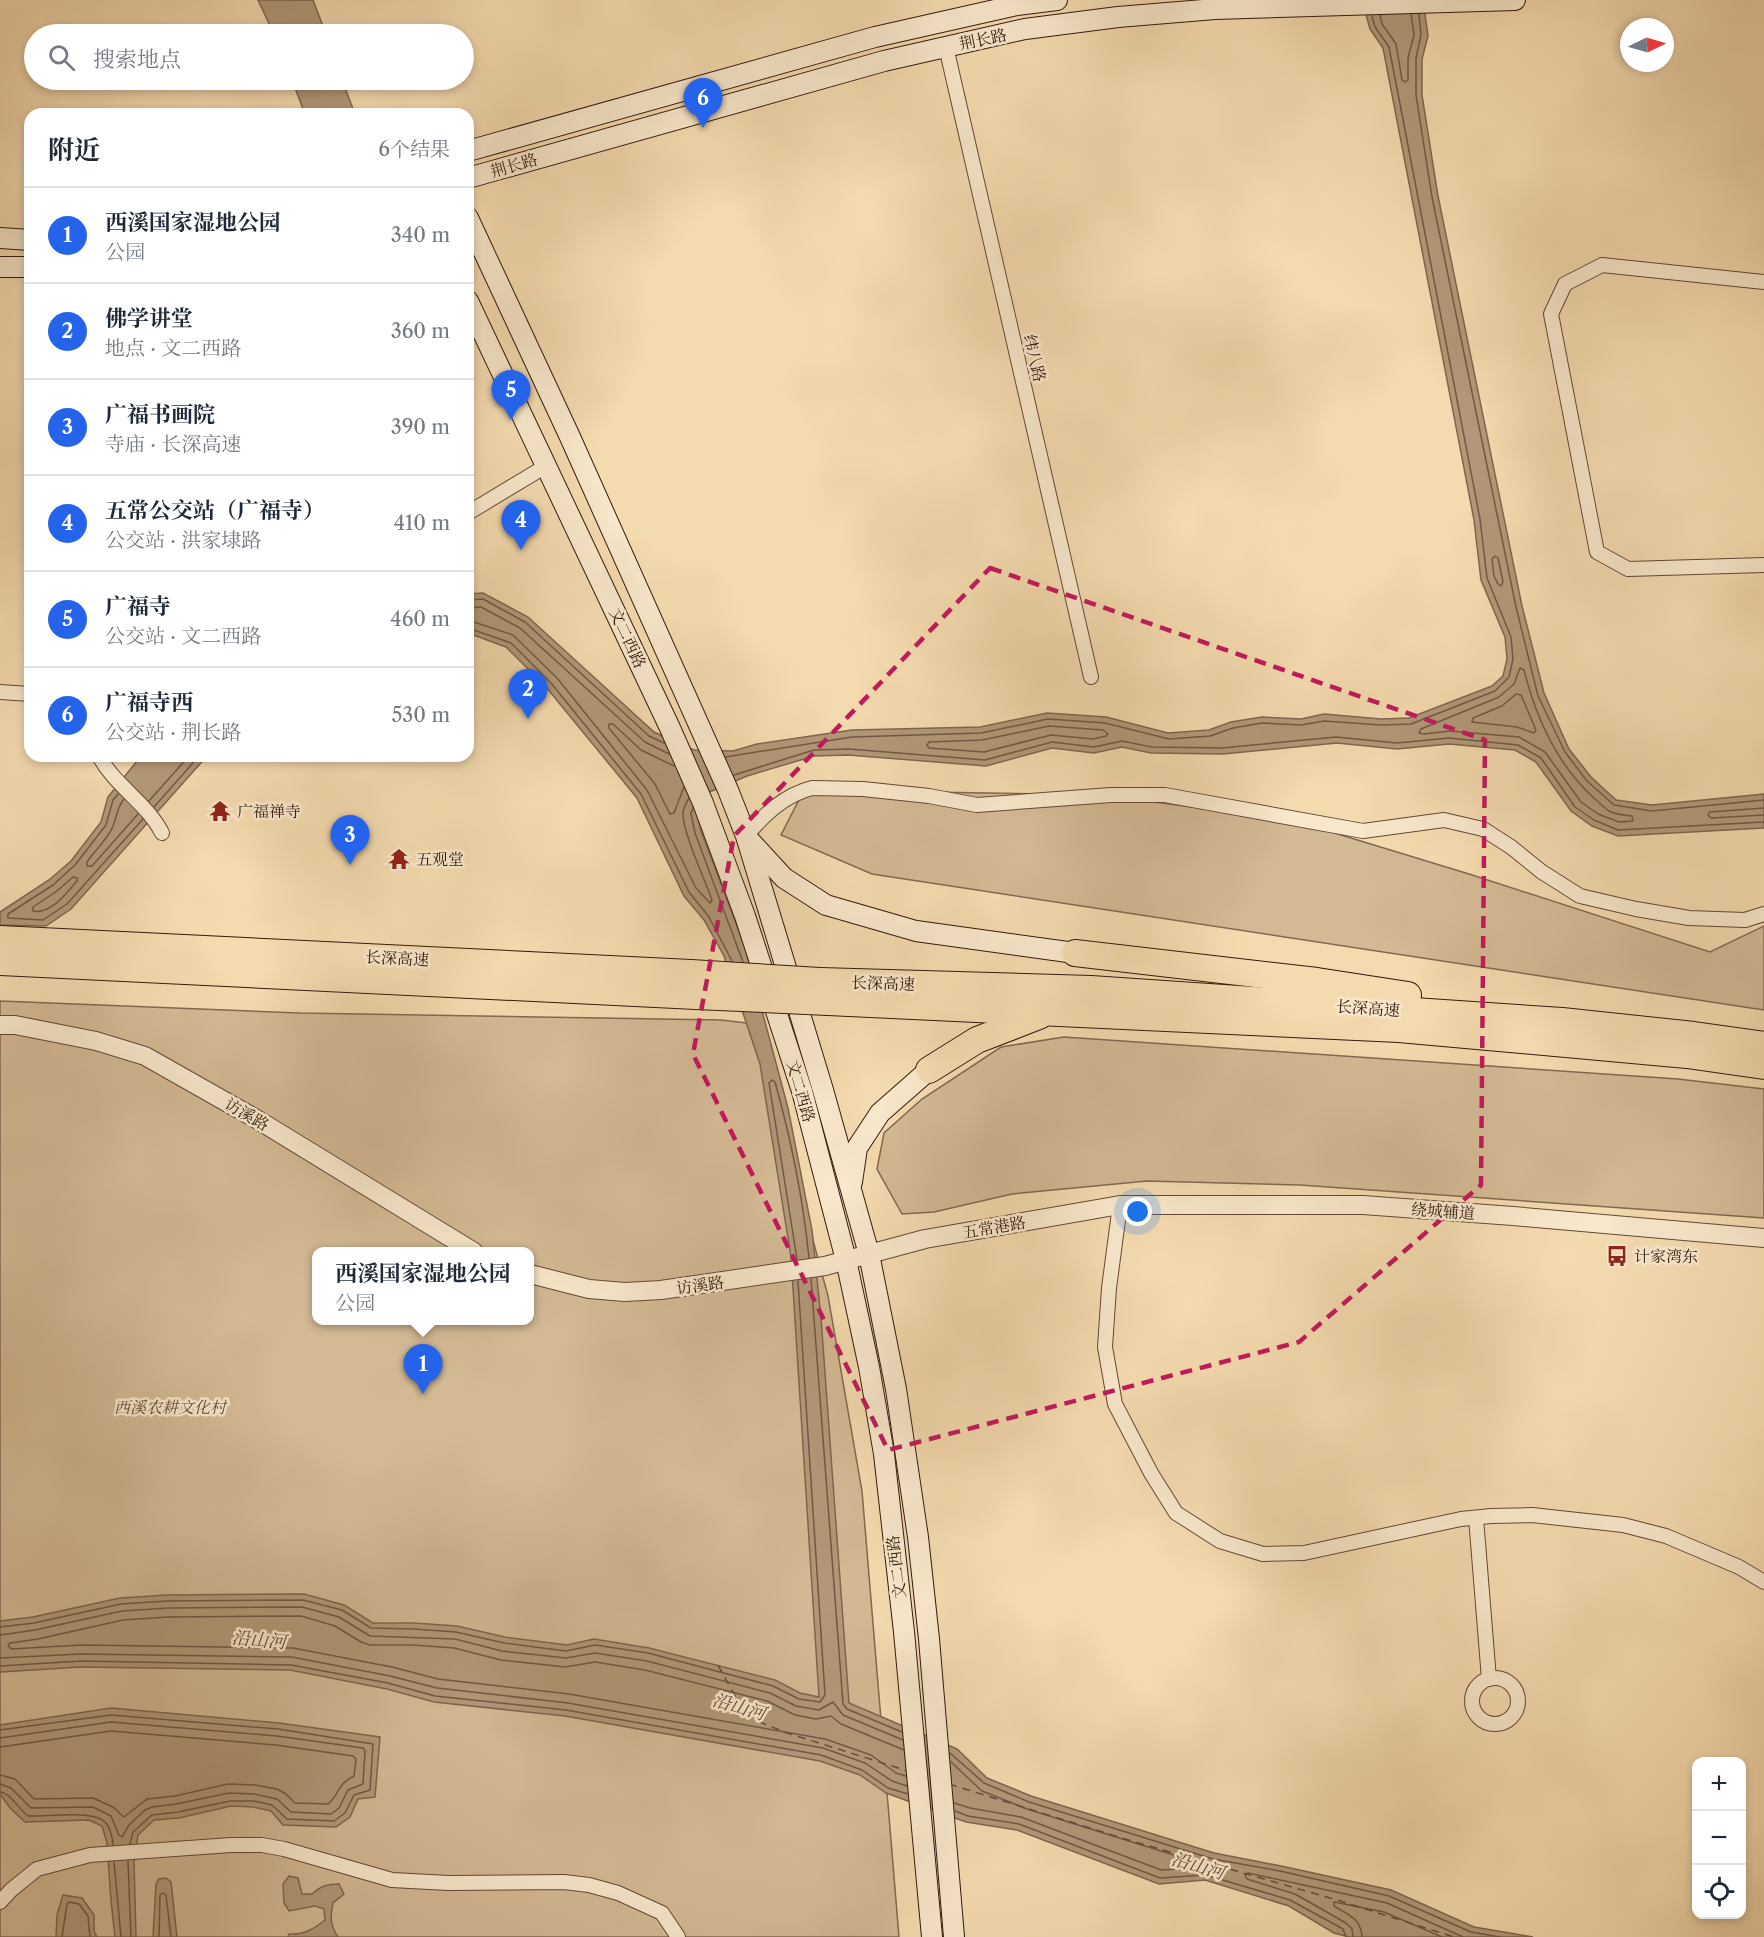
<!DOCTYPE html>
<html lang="zh">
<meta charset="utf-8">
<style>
:root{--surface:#fff;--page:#f6f6f7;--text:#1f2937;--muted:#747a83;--line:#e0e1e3;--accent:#2563eb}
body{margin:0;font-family:"Libre Caslon Text","Noto Serif SC",serif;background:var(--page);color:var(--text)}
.controls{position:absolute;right:18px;bottom:18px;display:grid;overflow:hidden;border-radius:12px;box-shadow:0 3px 9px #0003}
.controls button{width:54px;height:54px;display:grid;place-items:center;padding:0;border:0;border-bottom:2px solid var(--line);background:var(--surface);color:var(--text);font:30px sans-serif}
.compass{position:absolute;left:1620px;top:18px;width:54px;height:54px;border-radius:50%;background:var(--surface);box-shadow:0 3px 9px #0003;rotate:85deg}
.you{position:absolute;left:1138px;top:1212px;width:21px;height:21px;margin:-15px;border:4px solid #fff;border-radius:50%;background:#1a73e8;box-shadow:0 0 0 9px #1a73e833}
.badge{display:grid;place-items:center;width:39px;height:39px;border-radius:50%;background:var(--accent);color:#fff;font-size:20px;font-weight:700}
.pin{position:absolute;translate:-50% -50px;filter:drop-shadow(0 2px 3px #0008)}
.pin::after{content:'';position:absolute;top:32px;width:21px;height:18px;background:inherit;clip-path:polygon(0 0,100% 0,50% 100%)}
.popup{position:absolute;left:312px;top:1247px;width:222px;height:78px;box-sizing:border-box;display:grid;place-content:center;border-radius:12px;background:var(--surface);filter:drop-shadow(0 2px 4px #0005);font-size:20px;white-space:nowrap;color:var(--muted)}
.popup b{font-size:22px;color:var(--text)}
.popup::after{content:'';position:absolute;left:50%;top:100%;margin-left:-12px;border:12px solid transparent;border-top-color:var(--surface)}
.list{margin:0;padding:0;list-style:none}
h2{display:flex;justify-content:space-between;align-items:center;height:78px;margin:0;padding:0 24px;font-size:26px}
h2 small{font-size:20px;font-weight:400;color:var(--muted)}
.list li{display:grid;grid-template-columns:39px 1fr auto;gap:18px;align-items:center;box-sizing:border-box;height:96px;padding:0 24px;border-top:2px solid var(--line)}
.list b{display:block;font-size:22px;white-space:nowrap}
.list p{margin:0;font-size:20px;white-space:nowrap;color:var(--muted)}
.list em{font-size:20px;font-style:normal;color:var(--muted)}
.icon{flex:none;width:33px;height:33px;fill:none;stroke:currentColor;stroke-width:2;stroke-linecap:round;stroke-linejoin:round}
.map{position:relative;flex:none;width:1764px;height:1937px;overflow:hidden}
.search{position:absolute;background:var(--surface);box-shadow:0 3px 9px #0003;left:24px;top:24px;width:450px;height:66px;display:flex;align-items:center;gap:15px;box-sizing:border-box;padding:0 21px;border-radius:33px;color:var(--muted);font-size:22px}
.panel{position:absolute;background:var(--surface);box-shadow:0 3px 9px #0003;left:24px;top:108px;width:450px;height:654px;border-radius:18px}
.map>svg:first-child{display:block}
.green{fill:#d3b994;stroke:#836851;stroke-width:1.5;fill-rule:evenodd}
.water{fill:#b29878;stroke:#7f654e;stroke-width:1.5}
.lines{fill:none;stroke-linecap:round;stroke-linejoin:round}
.shore{stroke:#725843;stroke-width:1.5}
.ferry{stroke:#664b38;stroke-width:1.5;stroke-dasharray:8 6;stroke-linecap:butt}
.minor-casing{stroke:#634836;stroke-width:16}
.tertiary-casing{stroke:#634836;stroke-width:20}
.secondary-casing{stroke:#33180e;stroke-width:22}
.motorway-casing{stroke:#33180e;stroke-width:28}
.minor{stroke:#f8e7cb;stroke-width:14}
.tertiary{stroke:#f8e7cb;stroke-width:18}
.secondary{stroke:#f8e7cb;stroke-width:20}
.motorway{stroke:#f4daaf;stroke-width:26}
.motorway-bridge-casing{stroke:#33180e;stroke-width:28;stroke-linecap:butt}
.motorway-bridge{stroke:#f4daaf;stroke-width:26}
.marked{fill:none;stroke:#c2185b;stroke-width:4.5;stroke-dasharray:12 8;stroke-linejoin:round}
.labels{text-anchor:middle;stroke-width:5;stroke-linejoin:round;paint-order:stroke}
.street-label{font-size:16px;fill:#33180e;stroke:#f8e7cb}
.poi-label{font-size:16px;fill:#33180e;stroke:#f8e7cb;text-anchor:start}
.park-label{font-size:16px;font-style:italic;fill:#634836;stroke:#f8e7cb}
.water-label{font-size:18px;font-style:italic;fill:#664b38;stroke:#f8e7cb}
</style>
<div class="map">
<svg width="1764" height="1937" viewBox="0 0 1764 1937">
<rect width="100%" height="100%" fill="#f4daaf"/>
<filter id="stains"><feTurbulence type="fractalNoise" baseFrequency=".00333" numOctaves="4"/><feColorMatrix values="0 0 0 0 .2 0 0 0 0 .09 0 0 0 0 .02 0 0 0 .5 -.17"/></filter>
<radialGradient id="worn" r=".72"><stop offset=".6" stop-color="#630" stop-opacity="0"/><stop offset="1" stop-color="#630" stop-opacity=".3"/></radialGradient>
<g class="green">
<polygon points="804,790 1100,795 1292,820 1469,874 1710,952 1764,926 1764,1010 872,874 781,835"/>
<path d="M0 1001 300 1013 721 1020 755 1024 828 1296 862 1491 899 1937H0ZM316 1252H530V1320H316Z"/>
<polygon points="1064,1037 1678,1079 1764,1089 1764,1218 1300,1185 1147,1181 1012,1194 934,1212 902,1214 877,1169 884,1133 922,1099 1001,1047"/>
</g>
<g class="water">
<polygon points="258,0 313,0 326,34 274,34"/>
<polygon points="1362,0 1423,0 1428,36 1422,59 1422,95 1438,196 1522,606 1544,693 1569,749 1591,777 1616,800 1652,805 1764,794 1764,828 1618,836 1592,826 1571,811 1536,762 1515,750 1449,744 1397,749 1337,743 1223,754 1151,753 1122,747 1094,753 1052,748 986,766 848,755 814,756 747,776 705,794 697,813 701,831 745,947 788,1108 812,1230 821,1318 849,1703 957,1749 987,1778 1031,1796 1214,1853 1281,1866 1391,1890 1474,1927 1533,1937 1349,1937 1334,1933 1289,1906 1205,1880 1159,1884 1017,1830 966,1822 886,1793 860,1775 820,1761 565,1716 434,1702 387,1689 290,1670 81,1667 0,1672 0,1621 33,1617 120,1598 167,1595 304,1594 344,1605 373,1623 414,1623 457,1626 505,1637 567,1645 594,1639 649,1648 775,1680 800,1693 819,1697 791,1257 760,1064 724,956 704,920 684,896 637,798 546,687 506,647 468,633 468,594 483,593 528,617 654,732 694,750 733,751 757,744 852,730 980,727 1047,713 1106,717 1168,733 1209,730 1231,722 1262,717 1301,719 1324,714 1381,719 1409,718 1492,686 1503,676 1507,659 1505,637 1481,580 1474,520 1383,48 1370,29"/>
<polygon points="292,80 342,80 355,114 305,114"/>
<polygon points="141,756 207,756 71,909 46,926 0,925 0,912 49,880 71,861 101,822 108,797"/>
<polygon points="111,1708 279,1723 380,1737 375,1797 358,1799 350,1817 336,1827 283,1825 271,1811 253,1807 231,1806 179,1818 154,1820 138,1835 134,1862 136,1937 115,1937 111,1901 107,1843 102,1826 89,1820 25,1822 10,1808 0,1794 0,1725"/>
<path d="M289 1876 298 1878 302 1894H312C321 1886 327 1884 339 1884L344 1894 333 1903C330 1917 330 1925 338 1937H288L289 1934C304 1935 314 1929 325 1920L324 1909 315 1906 289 1911 284 1903 283 1884Z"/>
<polygon points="166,1878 171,1882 177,1937 153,1937 156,1884 159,1879"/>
<polygon points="63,1895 82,1898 94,1915 94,1931 97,1937 56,1937 57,1915"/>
</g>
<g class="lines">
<g class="shore">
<polyline points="1419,14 1421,35 1416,58 1416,95 1432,197 1516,607 1538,696 1565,752 1587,781 1614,805 1652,811 1764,800"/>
<polyline points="1380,15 1382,24 1396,44 1402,80 1405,82 1408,80 1408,58 1414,35 1411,14"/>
<polygon points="1495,556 1498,558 1503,582 1501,586 1498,584 1494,576 1492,559"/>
<polyline points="468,600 483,599 525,622 649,736 664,743"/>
<polyline points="468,608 481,607 520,628 645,742 669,754"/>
<path d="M468 620 513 635 557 678 647 790 696 888 710 903 712 900C705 879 682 832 683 812 684 807 687 802 689 798"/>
<polyline points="468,628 511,643 551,683 641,794 689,892 709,917 732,961"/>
<path d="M1520 668 1524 670C1536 718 1557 765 1595 799 1600 803 1604 808 1609 811 1616 815 1625 815 1632 816L1633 821 1619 822 1598 814 1581 802 1545 752 1519 737 1450 731 1424 734 1419 733 1421 729 1499 697 1514 684Z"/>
<polygon points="1516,694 1521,695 1536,730 1534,733 1517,727 1472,722 1473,718 1502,706"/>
<polygon points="1049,726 1103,730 1108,734 1106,736 1093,739 1051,735 984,752 929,748 927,745 929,742 982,740"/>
<polyline points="725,757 852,737 981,733 1048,719 1105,723 1169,739 1210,736 1233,728 1262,723 1301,725 1324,721 1381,725 1411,724 1495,691 1509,677 1513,659 1511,637 1487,578 1480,519 1389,47 1375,27 1372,16"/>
<polyline points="674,766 641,750 613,724 609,724 609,728 655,784 670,814 674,813 684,787"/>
<polyline points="734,775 814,750 849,749 985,760 1052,742 1094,747 1122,741 1152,747 1222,748 1336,737 1397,743 1449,738 1518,745 1541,758 1575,807 1594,820 1618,830 1764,822"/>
<polyline points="118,794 113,800 106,825 75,865 53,885 8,914 8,918 43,920 67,904 143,819"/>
<path d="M124 799C117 807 117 817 113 826 109 838 94 851 87 862V866H92L138 814"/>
<polyline points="149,801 189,756"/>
<polyline points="154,807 199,756"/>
<polyline points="693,807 691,814 695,833 743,962"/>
<polyline points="1764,808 1710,812 1708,815 1711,818 1764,815"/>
<path d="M73 877 77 878V881C67 893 50 915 33 911V907L57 891Z"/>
<path d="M797 1259 769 1083 772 1080 775 1082C791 1139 803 1199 809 1258"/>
<polyline points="811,1279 843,1704 847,1709 902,1732"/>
<polyline points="0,1627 34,1623 121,1604 167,1601 303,1600 342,1610 371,1628 414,1629 456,1632 504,1643 566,1651 595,1645 648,1653 773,1686 799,1699 820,1702 825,1695 798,1281"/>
<polyline points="0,1635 35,1630 122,1611 168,1608 302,1607 339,1617 370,1636 455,1639 502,1651 566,1658 595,1653 647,1661 770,1693 796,1706 819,1710 833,1702 843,1715 903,1740"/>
<polyline points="0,1658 81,1654 292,1657 390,1676 437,1688 568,1703 823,1748 865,1763 892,1781 907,1786"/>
<polyline points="0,1666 81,1661 291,1665 388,1683 435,1696 566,1710 821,1755 862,1770 888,1788 908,1794"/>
<polyline points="0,1730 111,1715 278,1729 373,1744 370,1790 354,1795 345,1813 334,1821 287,1819 272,1805 254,1801 230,1801 178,1812 152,1815 133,1832 130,1844"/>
<polyline points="0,1738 111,1722 277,1736 363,1748 365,1751 363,1784 348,1790 339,1808 331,1814 291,1812 277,1799 254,1794 229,1793 176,1804 152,1807 145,1810 129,1825 122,1837 119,1835 111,1816 93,1807 31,1808 11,1788 0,1784"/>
<path d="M0 1747 111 1731 276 1745 353 1756 356 1759 354 1776C336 1785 340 1794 328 1804L295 1803 286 1794 277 1789 255 1785 228 1784 175 1796 147 1799 124 1817 113 1807 93 1798 34 1799 15 1779 0 1775"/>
<polyline points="904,1750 841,1724 831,1716 816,1719 795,1715 767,1701 645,1670 595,1662 565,1667 501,1660 454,1648 413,1645 370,1645 361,1642 335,1626 301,1616 168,1617 123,1620 38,1639 10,1643 8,1645 11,1649 81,1645 293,1648 392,1667 438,1679 569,1694 825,1739 871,1755 896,1773 906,1776"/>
<polyline points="950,1753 984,1783 1029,1802 1213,1859 1280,1871 1389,1896 1471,1932 1500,1937"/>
<polyline points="951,1762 982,1791 1027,1809 1196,1862 1198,1865 1195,1868 1161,1870 1021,1817 970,1808 954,1803"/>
<path d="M0 1792C10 1793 19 1809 28 1816 45 1817 95 1809 106 1823 110 1828 113 1839 113 1845"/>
<polyline points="955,1811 968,1816 1019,1824 1160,1878 1206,1875 1290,1900 1343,1929 1346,1937"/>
<polyline points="128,1861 131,1937"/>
<polyline points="114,1862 121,1937"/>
<polyline points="62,1937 67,1904 69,1902 79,1904 88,1916 90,1937"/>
<polyline points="159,1937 160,1895 163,1893 166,1895 171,1937"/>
<polyline points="1353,1937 1352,1929 1346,1923 1295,1894 1247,1879 1245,1875 1248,1873 1387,1903 1463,1937"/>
<path d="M1362 1937C1361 1918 1348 1915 1334 1906V1902L1384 1912 1442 1937"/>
</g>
<g class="ferry">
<polyline points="718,1665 735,1696 750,1713 762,1723 787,1733 908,1771"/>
<polyline points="949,1784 1125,1839 1337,1900 1454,1937"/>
</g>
<defs>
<g id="minor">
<polyline points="946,47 1091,677"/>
<polyline points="1764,282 1602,265 1565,284 1551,314 1597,552 1628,569 1764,565"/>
<polyline points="468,513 546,466"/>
<polyline points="0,692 30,694"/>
<path d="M99 756C115 786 147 803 162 833"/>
<path d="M746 836C764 815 784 795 812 788L863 789 929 796 977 805 1111 795H1165L1363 831 1444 820 1483 829 1511 847 1542 872 1580 896 1636 909 1689 918 1745 920 1764 914"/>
<polyline points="1120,1205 1109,1288 1105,1347 1115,1404 1151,1473 1176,1513 1220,1541 1263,1554 1304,1553 1461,1519 1491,1516 1532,1515 1623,1525 1666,1536 1739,1567 1764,1582"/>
<polyline points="1476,1518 1489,1679"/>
<circle cx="1495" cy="1701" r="23"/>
<polyline points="0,1902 11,1890 37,1869 90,1855 231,1845 262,1845 284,1849 392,1880 448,1883 564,1882 589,1885 618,1893 662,1913 678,1937"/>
</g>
<g id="tertiary">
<polyline points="0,1025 15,1025 96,1041 145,1056 258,1120 474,1252"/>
<polyline points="530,1274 589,1289 625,1292 661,1290 825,1266 925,1239 1120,1205 1363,1205 1513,1216 1764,1238"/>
</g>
<g id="secondary">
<polyline points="468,151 875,37 1017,5 1057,0"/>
<polyline points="468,178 884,61 1025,29 1118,17 1215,9 1515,0"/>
<polyline points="468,218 570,437 728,790 746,836 823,1090 869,1254 896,1389 918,1537 929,1639 954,1937"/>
<polyline points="0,238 30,240"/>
<polyline points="0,267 30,267"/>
<polyline points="468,301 670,728 703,803 745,916 802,1091 846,1260 869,1367 884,1454 904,1632 932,1937"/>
<polyline points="750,841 784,878 826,905 916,931 1075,953"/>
<polyline points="852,1182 857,1148 880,1113 929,1070"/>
</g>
<g id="motorway">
<polyline points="0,939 691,973"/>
<polyline points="1075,953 1317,981 1408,995"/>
<polyline points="0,962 696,996"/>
<polyline points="820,981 1091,989 1562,1021 1694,1035 1764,1045"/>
<polyline points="828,1002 1399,1029 1687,1055 1764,1066"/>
<polyline points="929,1070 977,1040 1039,1016"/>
</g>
</defs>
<use href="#minor" class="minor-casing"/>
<use href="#tertiary" class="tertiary-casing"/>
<use href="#secondary" class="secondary-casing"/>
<use href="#motorway" class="motorway-casing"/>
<use href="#minor" class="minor"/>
<use href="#tertiary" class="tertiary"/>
<use href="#secondary" class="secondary"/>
<use href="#motorway" class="motorway"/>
<defs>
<g id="motorway-bridge">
<polyline points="691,973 820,981"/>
<polyline points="696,996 828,1002"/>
</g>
</defs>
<use href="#motorway-bridge" class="motorway-bridge-casing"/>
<use href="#motorway-bridge" class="motorway-bridge"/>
</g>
<path class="marked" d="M990 568 1485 740 1481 1185 1299 1342 888 1450 693 1054 734 836Z"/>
<defs>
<symbol id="temple-bare" viewBox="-9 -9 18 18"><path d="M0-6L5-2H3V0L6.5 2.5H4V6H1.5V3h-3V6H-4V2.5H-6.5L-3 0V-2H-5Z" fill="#8f2418" stroke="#f8e7cb" stroke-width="2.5" paint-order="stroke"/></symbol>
<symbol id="bus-bare" viewBox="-9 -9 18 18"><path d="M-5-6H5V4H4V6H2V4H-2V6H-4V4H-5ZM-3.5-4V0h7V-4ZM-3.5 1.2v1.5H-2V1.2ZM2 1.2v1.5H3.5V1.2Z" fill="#8f2418" stroke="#f8e7cb" stroke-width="2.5" paint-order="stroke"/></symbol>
</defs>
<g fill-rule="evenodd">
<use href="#temple-bare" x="205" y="796" width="30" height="30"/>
<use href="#temple-bare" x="384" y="844" width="30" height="30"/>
<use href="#bus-bare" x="1602" y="1241" width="30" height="30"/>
</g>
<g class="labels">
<g class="street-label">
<text transform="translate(983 39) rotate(-12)" y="6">荆长路</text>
<text transform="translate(514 165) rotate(-16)" y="6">荆长路</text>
<text transform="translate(1035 358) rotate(77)" y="6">纬八路</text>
<text transform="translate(628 638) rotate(65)" y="6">文二西路</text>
<text transform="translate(397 958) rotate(3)" y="6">长深高速</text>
<text transform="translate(883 983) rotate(2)" y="6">长深高速</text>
<text transform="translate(1368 1008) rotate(4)" y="6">长深高速</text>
<text transform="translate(801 1091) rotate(74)" y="6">文二西路</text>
<text transform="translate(247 1114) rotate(30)" y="6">访溪路</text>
<text transform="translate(1443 1211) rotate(4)" y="6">绕城辅道</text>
<text transform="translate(994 1227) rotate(-10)" y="6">五常港路</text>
<text transform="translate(700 1285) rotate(-8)" y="6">访溪路</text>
<text transform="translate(896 1567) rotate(-97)" y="6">文二西路</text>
</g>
<g class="poi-label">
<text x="237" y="817">广福禅寺</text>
<text x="416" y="865">五观堂</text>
<text x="1634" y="1262">计家湾东</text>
</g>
<g class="park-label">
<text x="170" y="1413">西溪农耕文化村</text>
</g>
<g class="water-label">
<text transform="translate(259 1640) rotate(5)" y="6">沿山河</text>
<text transform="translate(739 1707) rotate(16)" y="6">沿山河</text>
<text transform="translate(1198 1866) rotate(16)" y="6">沿山河</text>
</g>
</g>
<rect width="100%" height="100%" filter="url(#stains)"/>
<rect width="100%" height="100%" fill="url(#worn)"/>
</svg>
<div class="controls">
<button>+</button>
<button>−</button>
<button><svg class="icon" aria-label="locate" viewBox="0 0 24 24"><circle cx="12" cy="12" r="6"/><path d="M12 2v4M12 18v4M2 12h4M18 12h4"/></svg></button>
</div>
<svg class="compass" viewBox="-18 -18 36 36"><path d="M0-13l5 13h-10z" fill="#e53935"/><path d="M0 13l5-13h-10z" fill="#747a83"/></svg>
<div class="you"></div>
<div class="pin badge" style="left:423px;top:1394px">1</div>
<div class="popup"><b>西溪国家湿地公园</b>公园</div>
<div class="pin badge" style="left:528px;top:719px">2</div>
<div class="pin badge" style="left:350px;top:865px">3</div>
<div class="pin badge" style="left:521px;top:550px">4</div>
<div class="pin badge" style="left:511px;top:420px">5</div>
<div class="pin badge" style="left:703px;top:128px">6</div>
<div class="search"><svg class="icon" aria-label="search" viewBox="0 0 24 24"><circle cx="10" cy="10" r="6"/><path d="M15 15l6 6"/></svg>搜索地点</div>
<section class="panel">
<h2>附近<small>6个结果</small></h2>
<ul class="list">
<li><span class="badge">1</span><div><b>西溪国家湿地公园</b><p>公园</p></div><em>340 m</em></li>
<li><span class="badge">2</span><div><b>佛学讲堂</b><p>地点 · 文二西路</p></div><em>360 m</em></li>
<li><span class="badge">3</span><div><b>广福书画院</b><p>寺庙 · 长深高速</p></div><em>390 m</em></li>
<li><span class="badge">4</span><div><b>五常公交站（广福寺）</b><p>公交站 · 洪家埭路</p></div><em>410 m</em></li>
<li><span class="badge">5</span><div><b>广福寺</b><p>公交站 · 文二西路</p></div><em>460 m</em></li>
<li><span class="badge">6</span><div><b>广福寺西</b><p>公交站 · 荆长路</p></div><em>530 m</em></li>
</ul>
</section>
</div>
